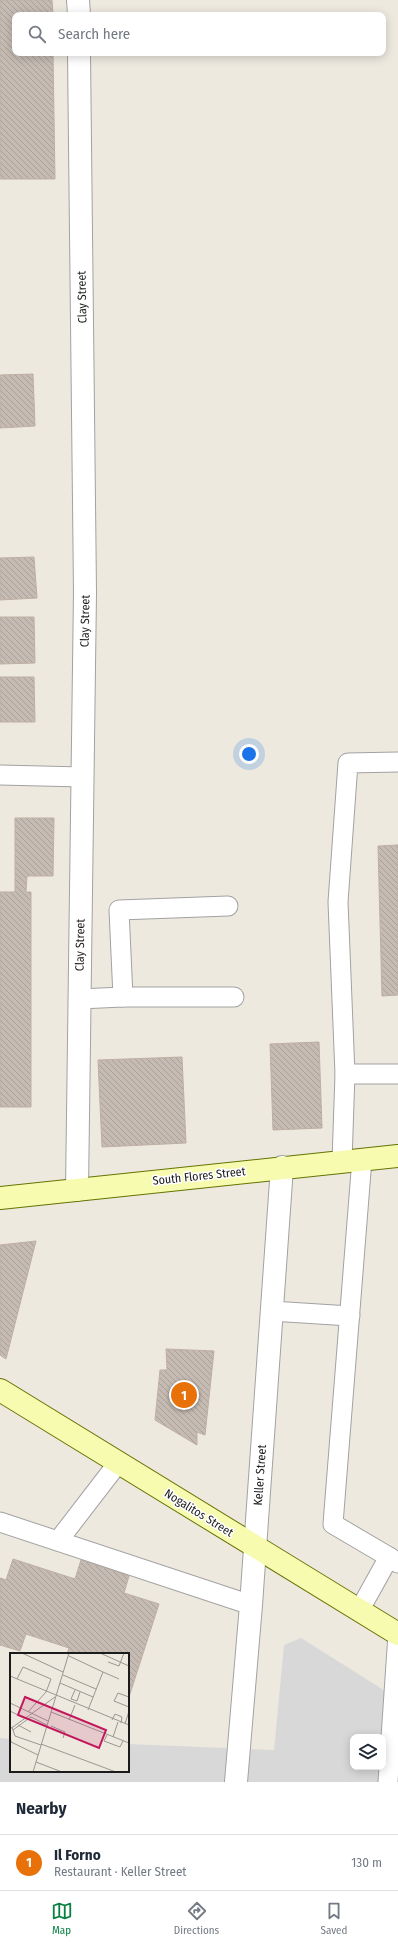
<!DOCTYPE html>
<meta charset="utf-8">
<style>
:root{--surface:#fff;--page:#f6f6f7;--text:#1f2937;--muted:#747a83;--line:#e0e1e3;--accent:#0b8043}
body{margin:0;font-family:"Fira Sans Condensed",sans-serif;background:var(--page);color:var(--text)}
.controls{position:absolute;right:12px;bottom:12px;display:grid;overflow:hidden;border-radius:8px;box-shadow:0 2px 10px #0003}
.controls button{width:36px;height:36px;display:grid;place-items:center;padding:0;border:0;border-bottom:1px solid var(--line);background:var(--surface);color:var(--text);font:20px sans-serif}
.you{position:absolute;left:249px;top:754px;width:14px;height:14px;margin:-10px;border:3px solid #fff;border-radius:50%;background:#1a73e8;box-shadow:0 0 0 6px #1a73e833}
.badge{display:grid;place-items:center;width:26px;height:26px;border-radius:50%;background:var(--accent);color:#fff;font-size:13px;font-weight:700}
.pin{position:absolute;translate:-50% -50%;border:2px solid #fff;box-shadow:0 1px 4px #0006}
.list{margin:0;padding:0;list-style:none}
h2{display:flex;justify-content:space-between;align-items:center;height:52px;margin:0;padding:0 16px;font-size:17px}
h2 small{font-size:13px;font-weight:400;color:var(--muted)}
.list li{display:grid;grid-template-columns:26px 1fr auto;gap:12px;align-items:center;box-sizing:border-box;height:56px;padding:0 16px;border-top:1px solid var(--line)}
.list b{display:block;font-size:15px;white-space:nowrap}
.list p{margin:0;font-size:13px;white-space:nowrap;color:var(--muted)}
.list em{font-size:13px;font-style:normal;color:var(--muted)}
.icon{flex:none;width:22px;height:22px;fill:none;stroke:currentColor;stroke-width:2;stroke-linecap:round;stroke-linejoin:round}
.map{position:relative;flex:none;width:398px;height:1782px;overflow:hidden}
.search{position:absolute;background:var(--surface);box-shadow:0 2px 10px #0003;left:12px;right:12px;top:12px;height:44px;display:flex;align-items:center;gap:10px;box-sizing:border-box;padding:0 14px;border-radius:8px;color:var(--muted);font-size:15px}
.sheet{height:108px;background:var(--surface)}
nav{display:flex;justify-content:space-around;align-items:center;box-sizing:border-box;height:56px;border-top:1px solid var(--line);background:var(--surface);font-size:11px;color:var(--muted)}
nav a{display:grid;justify-items:center;gap:2px}
nav .on{color:var(--accent)}
.map>svg:first-child{display:block}
.residential{fill:#d9d8d8;fill-rule:evenodd}
.building{fill:url(#building-back-hatch);stroke:#bfafa2}
.lines{fill:none;stroke-linecap:round;stroke-linejoin:round}
.lane-casing{stroke:#a2a2a2;stroke-width:21}
.street-casing{stroke:#a2a2a2;stroke-width:24}
.secondary-casing{stroke:#647301;stroke-width:24}
.lane{stroke:#fff;stroke-width:19}
.street{stroke:#fff;stroke-width:22}
.secondary{stroke:#f6fbaf;stroke-width:22}
.labels{text-anchor:middle;stroke-width:3;stroke-linejoin:round;paint-order:stroke}
.street-label{font-size:12px;fill:#1b1b1b;stroke:#fff}
.inset-road{fill:none;stroke:#999791;stroke-width:1}
.view{fill:#c2185b;fill-opacity:0.15;stroke:#c2185b;stroke-width:2}
.inset-edge{fill:none;stroke:#1b1b1b;stroke-width:2}
</style>
<div class="map">
<svg width="398" height="1782" viewBox="0 0 398 1782">
<defs>
<pattern id="building-back-hatch" width="6" height="6" patternUnits="userSpaceOnUse"><rect width="6" height="6" fill="#c5bbb3"/><path d="M-1 5l2 2M0 0l6 6M5-1l2 2" fill="none" stroke="#a9a099"/></pattern>
</defs>
<rect width="100%" height="100%" fill="#ede9df"/>
<path class="residential" d="M301 1638 398 1699V1782H0V1738L11 1739V1771H128V1744L274 1750 284 1645ZM353 1737H383V1767H353Z"/>
<g class="building">
<polygon points="0,0 52,0 53,15 15,15 15,53 53,53 55,179 0,179"/>
<polygon points="33,374 35,426 0,428 0,375"/>
<polygon points="34,557 37,598 0,600 0,558"/>
<polygon points="0,617 34,617 35,663 0,664"/>
<polygon points="0,677 34,677 35,722 0,722"/>
<polygon points="15,818 54,818 53,876 27,876 26,892 31,892 31,1107 0,1107 0,892 15,892"/>
<polygon points="398,845 398,995 382,996 378,846"/>
<polygon points="319,1042 322,1128 273,1130 270,1044"/>
<polygon points="182,1057 186,1143 102,1147 98,1060"/>
<polygon points="36,1241 6,1359 0,1355 0,1245"/>
<polygon points="166,1349 214,1351 205,1435 197,1432 197,1445 155,1420 160,1370 167,1370"/>
<polygon points="13,1559 75,1579 81,1560 129,1576 124,1593 159,1604 128,1700 128,1654 67,1654 69,1648 26,1634 20,1651 0,1645 0,1578 6,1580"/>
</g>
<g class="lines">
<defs>
<g id="lane">
<polyline points="0,775 83,777"/>
<polyline points="123,997 234,997"/>
<polyline points="79,999 123,997 119,910 228,906"/>
<polyline points="345,1074 338,902 348,763 398,762"/>
<polyline points="362,1159 333,1524 389,1557"/>
<polyline points="342,1161 345,1074 398,1074"/>
<polyline points="271,1311 350,1316"/>
<polyline points="0,1522 251,1605"/>
<polyline points="58,1541 118,1463"/>
<polyline points="359,1611 389,1557 398,1563"/>
<polyline points="388,1782 398,1634"/>
</g>
<g id="street">
<polyline points="78,0 79,15"/>
<polyline points="77,1190 85,592 79,53"/>
<polyline points="236,1782 251,1605 282,1167"/>
</g>
<g id="secondary">
<polyline points="0,1198 398,1156"/>
<polyline points="0,1390 398,1634"/>
</g>
</defs>
<use href="#lane" class="lane-casing"/>
<use href="#street" class="street-casing"/>
<use href="#secondary" class="secondary-casing"/>
<use href="#lane" class="lane"/>
<use href="#street" class="street"/>
<use href="#secondary" class="secondary"/>
</g>
<g class="labels">
<g class="street-label">
<text transform="translate(82 297) rotate(-91)" y="4">Clay Street</text>
<text transform="translate(85 621) rotate(-89)" y="4">Clay Street</text>
<text transform="translate(80 945) rotate(-89)" y="4">Clay Street</text>
<text transform="translate(199 1176) rotate(-6)" y="4">South Flores Street</text>
<text transform="translate(260 1475) rotate(-86)" y="4">Keller Street</text>
<text transform="translate(199 1513) rotate(32)" y="4">Nogalitos Street</text>
</g>
</g>
<g transform="translate(10 1653)">
<rect width="119" height="119" fill="#ede9df"/>
<path class="inset-road" d="M12 0 53 19M90 0 119 13M59 3 93 19 78 57M98 9 109 13 114 0M93 19 109 26M53 22 86 36M0 23 119 72M7 26 13 14 41 26 36 39 18 59M50 30 83 44M65 37 61 46 67 48 70 39M119 44 108 40 104 48 119 54M0 50 38 68M0 58 14 65M41 59 119 90M18 66 21 64 37 72M59 67 65 52M102 67 105 61 112 64 111 70M115 71 119 58M8 72 21 79M41 73 55 79 53 85M2 74 5 83 31 92M0 76 45 44M3 77 18 66 16 64M97 82 94 88 110 94 113 88M0 83 1 89 28 102M103 84 108 69M31 91 106 119M26 109 52 119M23 119 59 0"/>
<path class="view" d="M15 44 96 77 89 95 8 62Z"/>
<rect width="119" height="119" class="inset-edge"/>
</g>
</svg>
<div class="controls">
<button><svg class="icon" aria-label="layers" viewBox="0 0 24 24"><path d="M12 4l9 5-9 5-9-5zM3 14l9 5 9-5"/></svg></button>
</div>
<div class="you"></div>
<div class="pin badge" style="left:184px;top:1395px;background:#e8710a">1</div>
<div class="search"><svg class="icon" aria-label="search" viewBox="0 0 24 24"><circle cx="10" cy="10" r="6"/><path d="M15 15l6 6"/></svg>Search here</div>
</div>
<section class="sheet">
<h2>Nearby<small></small></h2>
<ul class="list">
<li><span class="badge" style="background:#e8710a">1</span><div><b>Il Forno</b><p>Restaurant · Keller Street</p></div><em>130 m</em></li>
</ul>
</section>
<nav>
<a class="on"><svg class="icon" aria-label="map" viewBox="0 0 24 24"><path d="M3 6l6-2 6 2 6-2v14l-6 2-6-2-6 2zM9 4v14M15 6v14"/></svg>Map</a>
<a><svg class="icon" aria-label="directions" viewBox="0 0 24 24"><path d="M12 3l9 9-9 9-9-9zM9 14v-3h6M13 9l2 2-2 2"/></svg>Directions</a>
<a><svg class="icon" aria-label="saved" viewBox="0 0 24 24"><path d="M7 4h10v16l-5-4-5 4z"/></svg>Saved</a>
</nav>
